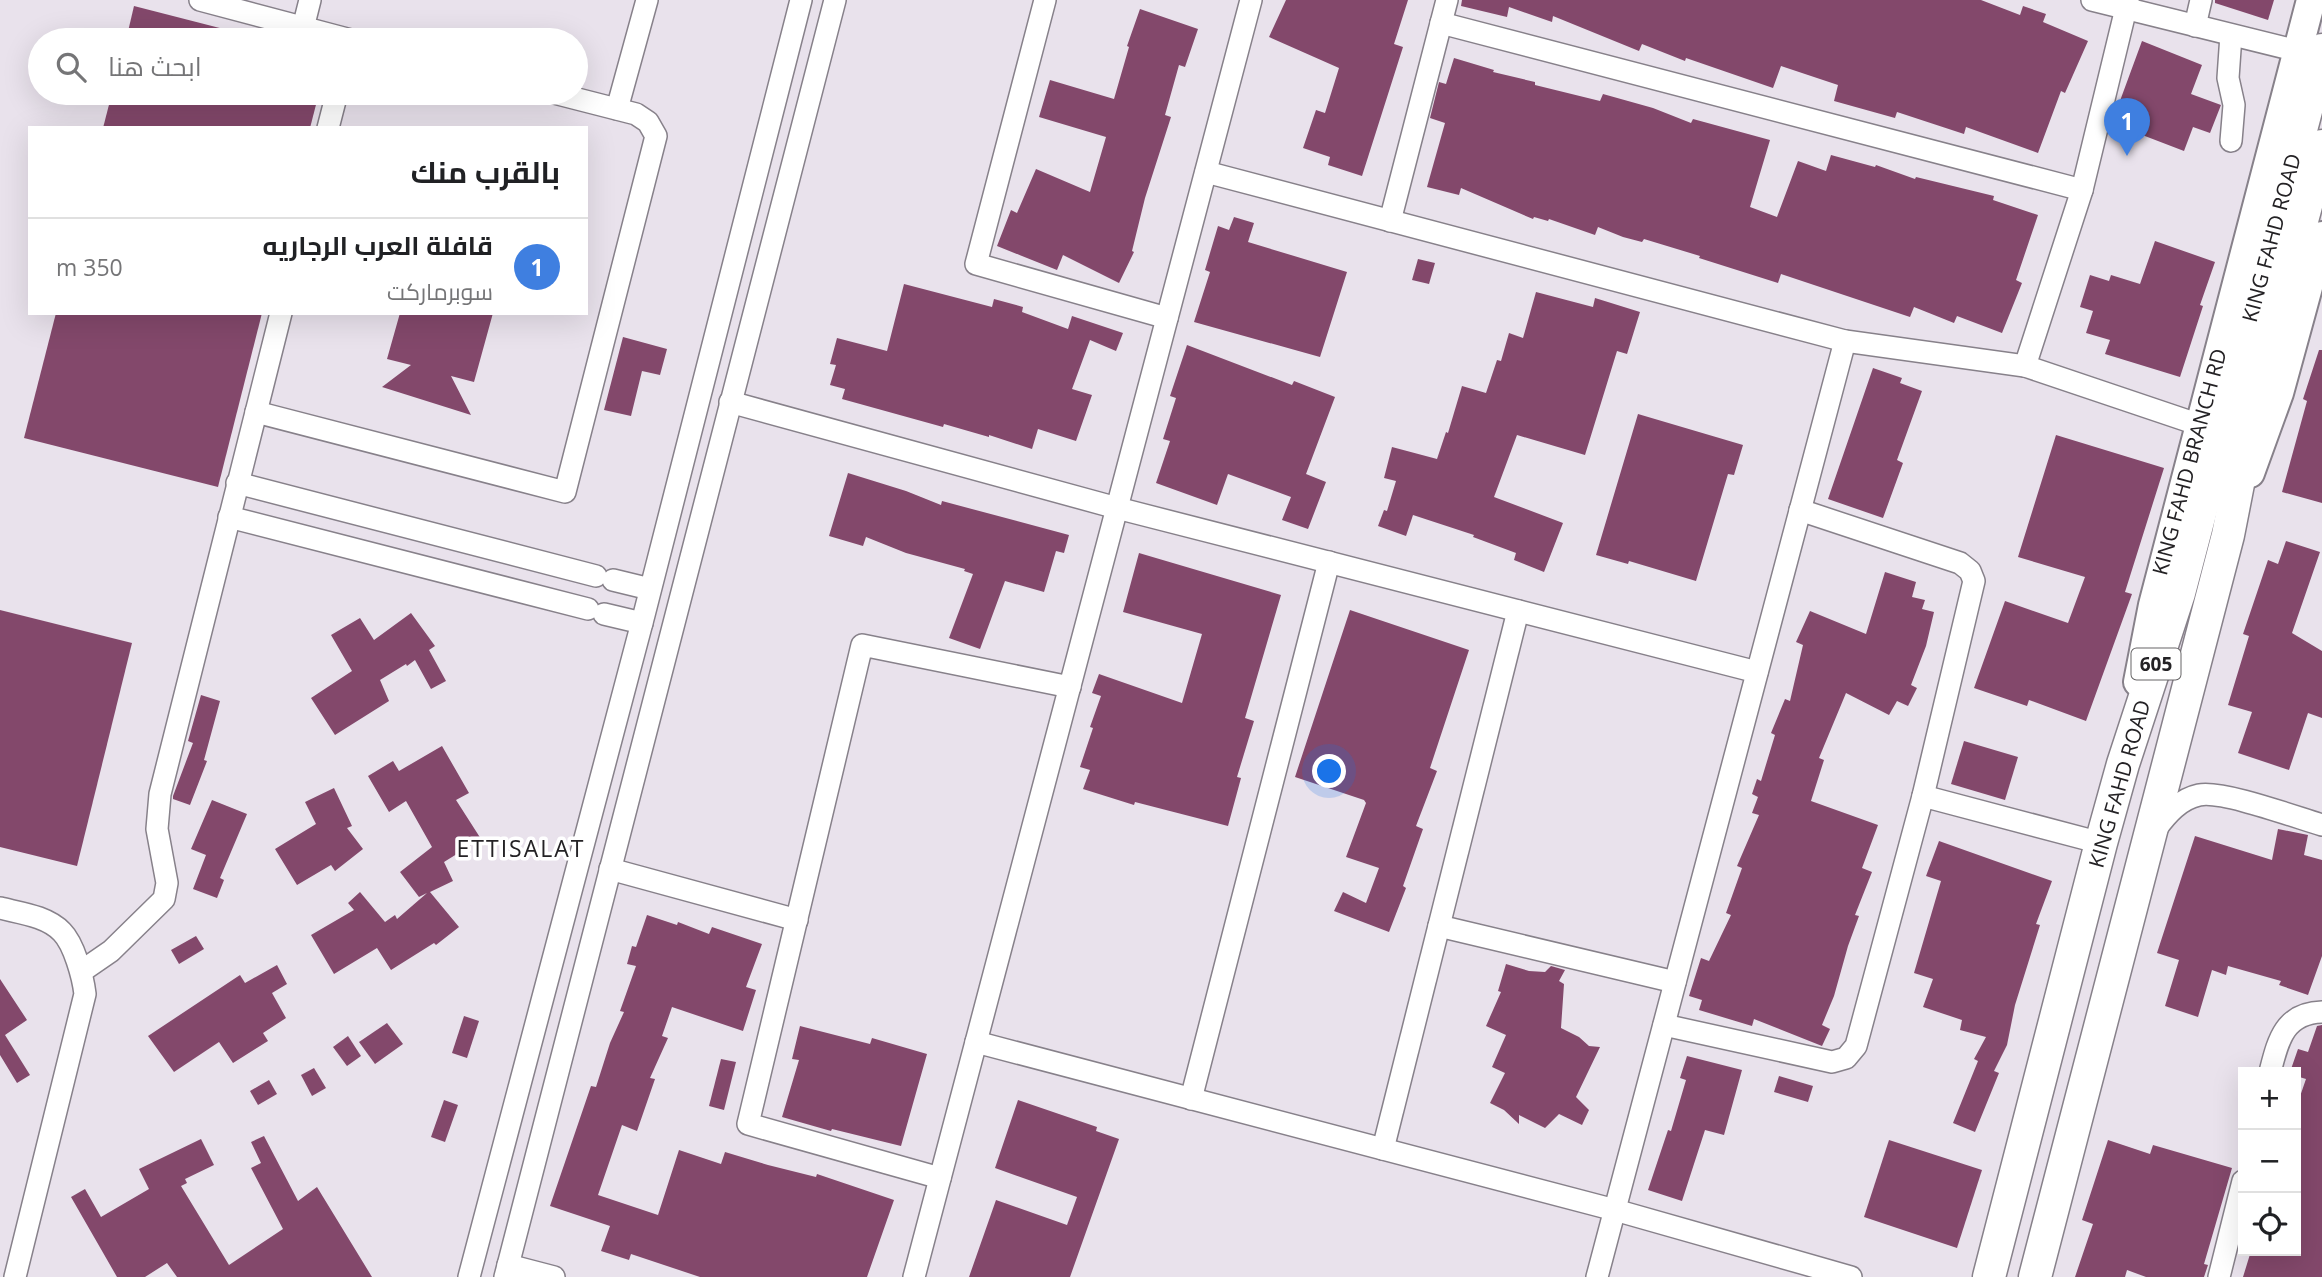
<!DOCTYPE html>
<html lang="ar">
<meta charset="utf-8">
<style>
:root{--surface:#fff;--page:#f6f6f6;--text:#202124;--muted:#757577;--line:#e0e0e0;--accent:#847518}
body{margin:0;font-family:"Open Sans",Cairo,sans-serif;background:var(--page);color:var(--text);direction:rtl}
.controls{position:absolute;right:21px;bottom:21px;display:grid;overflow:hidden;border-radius:0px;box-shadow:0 7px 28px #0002}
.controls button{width:63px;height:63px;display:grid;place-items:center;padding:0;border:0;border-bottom:2px solid var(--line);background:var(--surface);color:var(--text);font:35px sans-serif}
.you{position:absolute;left:1330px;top:772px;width:24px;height:24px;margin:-18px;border:5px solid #fff;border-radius:50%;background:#1a73e8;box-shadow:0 0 0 10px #1a73e833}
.badge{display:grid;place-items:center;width:46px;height:46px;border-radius:50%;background:var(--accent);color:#fff;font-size:23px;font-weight:700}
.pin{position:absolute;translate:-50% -58px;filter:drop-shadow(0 2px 4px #0008)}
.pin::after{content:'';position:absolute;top:37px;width:24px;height:21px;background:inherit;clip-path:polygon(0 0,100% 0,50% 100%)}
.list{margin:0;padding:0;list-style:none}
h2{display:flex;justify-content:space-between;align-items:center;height:91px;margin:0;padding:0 28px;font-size:30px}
h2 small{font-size:23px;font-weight:400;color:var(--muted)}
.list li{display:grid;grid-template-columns:46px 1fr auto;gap:21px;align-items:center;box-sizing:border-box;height:98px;padding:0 28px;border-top:2px solid var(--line)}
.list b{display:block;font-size:26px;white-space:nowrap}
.list p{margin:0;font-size:23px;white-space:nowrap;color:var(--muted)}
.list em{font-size:23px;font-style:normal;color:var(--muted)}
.icon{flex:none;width:38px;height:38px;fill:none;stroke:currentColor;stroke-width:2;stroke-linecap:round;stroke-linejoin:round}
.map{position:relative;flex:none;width:2322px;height:1277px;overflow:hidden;direction:ltr}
.search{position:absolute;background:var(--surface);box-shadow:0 7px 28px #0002;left:28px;top:28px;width:560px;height:77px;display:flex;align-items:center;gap:18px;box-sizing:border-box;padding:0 24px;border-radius:38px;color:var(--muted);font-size:26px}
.panel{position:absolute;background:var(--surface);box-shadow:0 7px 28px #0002;left:28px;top:126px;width:560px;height:189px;border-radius:0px;direction:rtl}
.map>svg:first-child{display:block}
.building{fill:#83486b}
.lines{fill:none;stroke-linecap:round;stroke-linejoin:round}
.minor-casing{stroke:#87818a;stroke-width:24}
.major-casing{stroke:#87818a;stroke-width:32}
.highway-casing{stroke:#87818a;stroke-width:35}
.minor{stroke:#fff;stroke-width:21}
.major{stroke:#fff;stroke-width:28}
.highway{stroke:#fff;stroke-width:32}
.labels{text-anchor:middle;stroke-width:7;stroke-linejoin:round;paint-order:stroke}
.shield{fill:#fff;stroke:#666466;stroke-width:2}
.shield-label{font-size:19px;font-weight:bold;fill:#242225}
.street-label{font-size:21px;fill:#242225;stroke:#fff}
.neighbourhood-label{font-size:23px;letter-spacing:2px;fill:#242225;stroke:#fff}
</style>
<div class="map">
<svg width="2322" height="1277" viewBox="0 0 2322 1277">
<rect width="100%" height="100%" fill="#e9e2ec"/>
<g class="building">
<polygon points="1286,0 1408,0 1394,44 1403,47 1362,176 1328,165 1330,157 1303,148 1316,110 1325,113 1339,68 1269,37"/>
<polygon points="1462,0 1981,0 2020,15 2023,6 2046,14 2043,22 2088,41 2065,93 2061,91 2038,153 1966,127 1964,134 1897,112 1895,118 1834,101 1838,85 1781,66 1773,88 1686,58 1685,61 1642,44 1639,51 1553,16 1552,22 1509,7 1507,17 1461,6"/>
<polygon points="2215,0 2274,0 2268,20 2215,3"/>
<polygon points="134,6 247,35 246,40 126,40"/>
<polygon points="1140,9 1198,29 1185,67 1179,65 1165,115 1171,117 1145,198 1132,251 1134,252 1119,283 1063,255 1057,270 997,246 1011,210 1017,213 1036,169 1090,192 1106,137 1039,117 1050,80 1114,99 1129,47 1127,46"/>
<polygon points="2142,41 2202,65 2191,94 2221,105 2210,133 2193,127 2184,151 2124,128 2130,114 2117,109"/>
<polygon points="1454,58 1494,70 1493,72 1535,82 1535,85 1600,101 1603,94 1653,108 1691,123 1693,119 1770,140 1750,207 1777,217 1798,161 1826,171 1831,155 1875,167 1876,165 1915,179 1916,177 1994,196 1993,200 2038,215 2016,280 2022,283 2002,333 1957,316 1954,323 1914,307 1910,317 1781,274 1778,283 1699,258 1700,256 1644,239 1642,242 1623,237 1598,227 1595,235 1549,219 1548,221 1534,217 1533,219 1461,188 1459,195 1427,187 1445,123 1430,118 1439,82 1446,84"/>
<polygon points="112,93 319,93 310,128 103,128"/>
<polygon points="1234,217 1254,223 1248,242 1347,272 1320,357 1194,322 1210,272 1205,270 1218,226 1229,230"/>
<polygon points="2155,241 2215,262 2200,305 2203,306 2180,377 2105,354 2110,340 2086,333 2093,311 2080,307 2090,275 2109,281 2111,275 2140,284"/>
<polygon points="1418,259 1435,263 1429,284 1412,280"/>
<polygon points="904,284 992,307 994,299 1023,307 1022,312 1068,329 1072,316 1123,333 1116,351 1090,340 1072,389 1092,395 1076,441 1038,429 1032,449 989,435 989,437 944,424 943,427 842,399 845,389 830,385 836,365 830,364 837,338 887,351"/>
<polygon points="1536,292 1593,307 1595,298 1640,312 1627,354 1617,351 1585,455 1517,435 1494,497 1563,523 1544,572 1514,560 1516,553 1473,537 1474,535 1413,515 1406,536 1378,526 1384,510 1387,511 1396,481 1384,478 1392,447 1437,459 1446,432 1448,433 1462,386 1486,393 1497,360 1501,361 1509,333 1523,338"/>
<polygon points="56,313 262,313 218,487 24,438"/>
<polygon points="400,313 493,313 474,382 451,376 471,415 382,387 411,365 387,359"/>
<polygon points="623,337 667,349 660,375 642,371 631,416 604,410"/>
<polygon points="1187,345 1292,385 1294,381 1335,397 1306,474 1326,482 1308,529 1282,520 1291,497 1228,474 1217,505 1156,483 1170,441 1163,439 1176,398 1170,396"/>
<polygon points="2319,350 2322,350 2322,503 2282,492 2307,401 2303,399"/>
<polygon points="1873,368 1902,378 1900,383 1922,391 1897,460 1903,463 1883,518 1828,499"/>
<polygon points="1638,414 1743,445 1734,475 1728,474 1696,581 1629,561 1628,564 1596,555"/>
<polygon points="2056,435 2164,468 2125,592 2132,594 2086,721 2029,700 2027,706 1974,688 2005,601 2068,623 2085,577 2018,557"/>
<polygon points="848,473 906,491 941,505 942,501 1069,535 1064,553 1056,551 1044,592 1005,581 980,649 949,638 973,574 964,571 965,569 906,553 866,537 863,546 829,536"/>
<polygon points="2286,541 2320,552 2292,633 2322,651 2322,718 2308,713 2289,770 2238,753 2252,712 2228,705 2249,636 2243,634 2268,560 2278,564"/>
<polygon points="1139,553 1281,595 1245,718 1254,721 1237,777 1241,778 1228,826 1135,802 1134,805 1083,789 1090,770 1080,767 1093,728 1090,727 1101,696 1092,693 1099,674 1182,703 1202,634 1123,612"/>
<polygon points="1885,572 1916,582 1912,597 1925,600 1922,609 1934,612 1926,646 1911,685 1917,688 1908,706 1897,701 1889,715 1846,693 1819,758 1824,760 1811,801 1878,825 1862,868 1872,872 1855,915 1859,916 1848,946 1834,996 1822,1025 1830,1029 1822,1046 1754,1019 1752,1026 1699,1010 1702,1000 1689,996 1701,958 1709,961 1731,915 1726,913 1742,868 1737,866 1759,815 1752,813 1758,797 1752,794 1757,779 1761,781 1775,735 1771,733 1785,699 1790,701 1803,645 1796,642 1810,611 1866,634"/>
<polygon points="0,610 132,643 77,866 0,847"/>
<polygon points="1350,610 1469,650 1430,768 1437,771 1416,826 1423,829 1403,886 1406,888 1389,932 1334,911 1343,892 1366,903 1379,868 1346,857 1366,803 1364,800 1295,777"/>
<polygon points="411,613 435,646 429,650 446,681 431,689 415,660 407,666 406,664 380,680 389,701 335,735 311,698 352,671 331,635 360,618 374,640"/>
<polygon points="201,695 220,701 204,760 207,761 190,805 173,799 173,796 193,743 188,741"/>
<polygon points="1964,741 2018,757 2005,800 1951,784"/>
<polygon points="442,746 469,793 456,800 481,839 444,862 453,881 430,892 459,927 436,945 434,943 391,970 377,948 334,974 311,935 354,910 348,903 360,892 385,922 395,915 397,919 427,893 419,897 400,872 432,847 406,801 389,812 368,776 393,761 399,771"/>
<polygon points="334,788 352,826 347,828 363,849 335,871 331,865 297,885 275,849 316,824 305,802"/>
<polygon points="212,800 247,814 220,878 224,880 217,898 193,889 206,855 191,849"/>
<polygon points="2278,829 2308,835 2304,855 2322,860 2322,956 2308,995 2279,985 2281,981 2228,966 2226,975 2212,970 2198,1017 2165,1006 2179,960 2157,953 2195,836 2272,860"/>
<polygon points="1939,841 2052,881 2036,924 2040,925 2015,1005 2007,1045 1994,1071 1999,1073 1975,1132 1953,1123 1978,1061 1974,1059 1986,1037 1960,1030 1962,1020 1923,1007 1933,979 1914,973 1941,881 1926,876"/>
<polygon points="647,915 677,925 678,922 709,934 712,927 762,944 746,987 756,990 743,1031 672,1007 662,1036 668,1038 650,1078 655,1079 637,1131 622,1125 598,1195 658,1215 679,1150 721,1164 725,1152 768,1165 816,1177 817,1174 894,1200 867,1277 700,1277 631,1254 629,1260 601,1251 610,1226 550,1206 591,1086 596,1087 610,1043 624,1012 620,1011 636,966 627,964 632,946 636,947"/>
<polygon points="196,936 204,949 179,964 171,950"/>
<polygon points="1506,964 1529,971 1545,972 1551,966 1565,970 1559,981 1564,984 1561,1028 1579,1037 1589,1046 1600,1047 1576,1097 1589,1110 1582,1125 1559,1114 1545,1128 1519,1115 1519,1124 1504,1110 1490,1103 1505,1073 1492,1067 1506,1035 1486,1026 1501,992 1498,991"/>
<polygon points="277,965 287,984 272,993 286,1018 263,1033 268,1041 233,1063 219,1042 174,1072 148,1036 240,975 245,983"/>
<polygon points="0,979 27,1020 5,1035 30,1075 17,1083 0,1055"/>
<polygon points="464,1016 479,1021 467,1058 452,1053"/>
<polygon points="387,1023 403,1044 375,1064 359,1042"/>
<polygon points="2322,1025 2322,1277 2243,1277 2251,1251 2296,1251 2296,1108 2306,1079 2296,1076 2296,1072 2290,1072 2298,1049 2308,1052 2317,1026"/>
<polygon points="800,1026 870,1044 872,1038 927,1054 901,1146 832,1129 831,1131 782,1117 799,1060 792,1059"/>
<polygon points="348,1036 361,1056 347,1066 333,1047"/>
<polygon points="1687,1056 1742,1070 1724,1135 1705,1130 1682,1201 1648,1190 1668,1130 1671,1131 1686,1080 1680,1078"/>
<polygon points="721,1059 736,1062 724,1110 709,1106"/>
<polygon points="314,1068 326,1088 312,1096 301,1075"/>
<polygon points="1779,1076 1813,1086 1808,1102 1774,1092"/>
<polygon points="269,1080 277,1094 258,1105 250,1091"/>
<polygon points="444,1100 458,1105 445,1142 431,1137"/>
<polygon points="1018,1100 1097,1127 1096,1131 1119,1139 1070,1277 969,1277 996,1200 1067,1225 1077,1197 995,1168"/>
<polygon points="264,1136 298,1201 317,1187 372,1277 177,1277 167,1263 145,1277 117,1277 71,1197 85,1189 101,1217 149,1189 139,1169 201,1139 214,1165 185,1179 187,1183 181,1186 229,1265 283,1229 251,1168 261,1163 251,1142"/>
<polygon points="1889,1140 1982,1170 1957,1248 1864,1217"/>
<polygon points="2108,1140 2150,1154 2153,1145 2232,1168 2204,1264 2208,1265 2204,1277 2146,1277 2127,1270 2125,1277 2075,1277 2093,1224 2082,1220"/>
</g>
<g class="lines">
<defs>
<g id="minor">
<polyline points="200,0 351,40"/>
<polyline points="1045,0 976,264 1167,318"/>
<polyline points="2092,0 2298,51"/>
<polyline points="1441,23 2082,190"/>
<polyline points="2195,26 2201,0"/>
<polyline points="303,28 310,0"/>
<polyline points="2231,35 2228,78 2234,105 2231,141"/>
<polyline points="617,109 647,0"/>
<polyline points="328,128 337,93"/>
<polyline points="1206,172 1845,341 2025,366 2200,425"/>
<polyline points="1390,221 1447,0"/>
<polyline points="2025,366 2082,190 2128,0"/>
<polyline points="730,402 1117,508 1757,672"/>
<polyline points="256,412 565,492 656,136 648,122 636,114 554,93"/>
<polyline points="237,483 596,576"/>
<polyline points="229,517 588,609"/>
<polyline points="613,580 650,589"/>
<polyline points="604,614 642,623"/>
<polyline points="1923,796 2101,843"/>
<path d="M2156 829C2167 814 2180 799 2199 795 2222 790 2295 817 2322 825"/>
<polyline points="610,869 797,920"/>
<path d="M0 908C20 913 47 916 62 932 74 944 83 977 85 994L15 1277"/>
<polyline points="1439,926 1675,982"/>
<polyline points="82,971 111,951 164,899 167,883 157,829 160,794 281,313"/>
<polyline points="1664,1025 1832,1062 1846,1058 1856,1046 1923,796 1974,581 1970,571 1960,563 1800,510"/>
<polyline points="976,1042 1615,1210 1851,1277"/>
<path d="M2270 1072C2278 1041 2284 1013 2322 1012"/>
<polyline points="1191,1099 1329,562"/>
<polyline points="1383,1149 1518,611"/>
<polyline points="940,1178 748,1124 862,645 1070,687"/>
<polyline points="508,1265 554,1277"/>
<polyline points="469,1277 644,615 801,0"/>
<polyline points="505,1277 835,0"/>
<polyline points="914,1277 1251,0"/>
<polyline points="1597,1277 1845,341"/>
<polyline points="2219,1277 2243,1181"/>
</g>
<g id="major">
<polyline points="2250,473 2279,393 2322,236"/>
<polyline points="2138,682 2153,605 2311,0"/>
</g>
<g id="highway">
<polyline points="1989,1277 2101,843 2123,764 2179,593 2322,50"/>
<polyline points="2035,1277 2228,535 2256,392 2322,146"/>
</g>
</defs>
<use href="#minor" class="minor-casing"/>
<use href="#major" class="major-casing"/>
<use href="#highway" class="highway-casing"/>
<use href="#minor" class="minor"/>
<use href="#major" class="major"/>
<use href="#highway" class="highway"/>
</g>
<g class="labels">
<rect class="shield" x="2131.5" y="648.5" width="49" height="31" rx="5"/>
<g class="shield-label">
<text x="2156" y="671">605</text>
</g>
<g class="street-label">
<text transform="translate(2272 238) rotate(-75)" y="7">KING FAHD ROAD</text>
<text transform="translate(2190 462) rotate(-75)" y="7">KING FAHD BRANCH RD</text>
<text transform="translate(2120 784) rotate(-74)" y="7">KING FAHD ROAD</text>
</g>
<g class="neighbourhood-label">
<text x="521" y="857">ETTISALAT</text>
</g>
</g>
</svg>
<div class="controls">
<button>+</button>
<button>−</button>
<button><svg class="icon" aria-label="locate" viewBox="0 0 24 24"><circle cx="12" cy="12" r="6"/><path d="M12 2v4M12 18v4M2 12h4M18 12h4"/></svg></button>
</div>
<div class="you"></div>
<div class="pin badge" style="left:2127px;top:156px;background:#3f7fe0">1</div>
<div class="search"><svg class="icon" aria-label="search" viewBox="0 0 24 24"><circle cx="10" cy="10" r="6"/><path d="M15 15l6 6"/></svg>ابحث هنا</div>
<section class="panel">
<h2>بالقرب منك<small></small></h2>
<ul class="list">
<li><span class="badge" style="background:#3f7fe0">1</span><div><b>قافلة العرب الرجاريه</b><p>سوبرماركت</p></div><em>350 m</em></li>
</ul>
</section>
</div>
